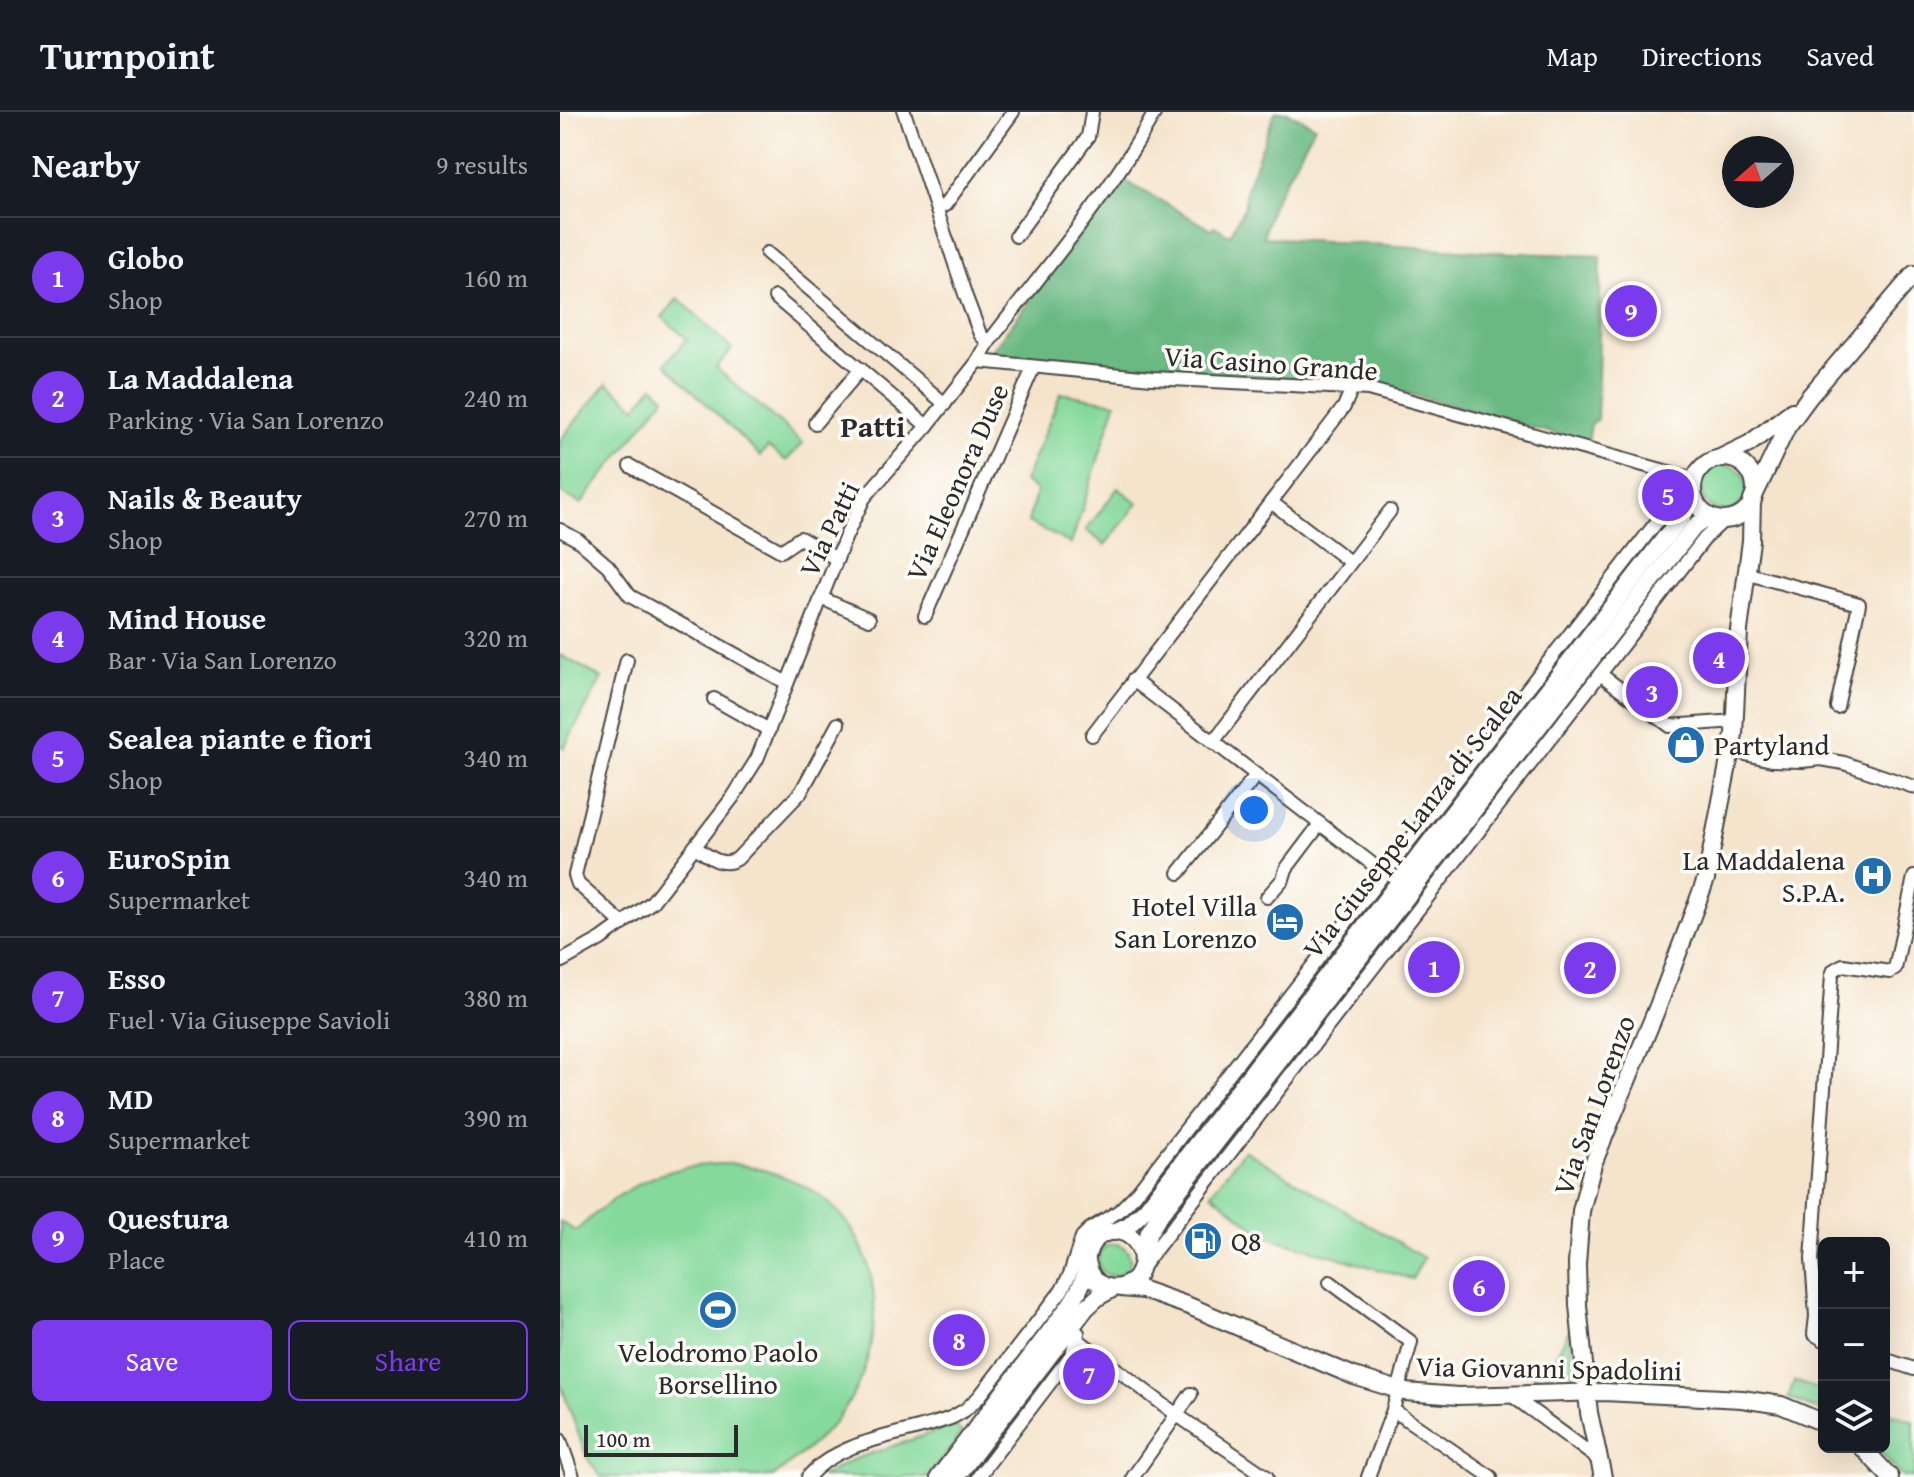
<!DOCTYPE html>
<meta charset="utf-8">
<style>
:root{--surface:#171b24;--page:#242831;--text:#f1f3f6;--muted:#9ea1a6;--line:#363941;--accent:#7c3aed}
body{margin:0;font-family:"Gentium Book Plus",serif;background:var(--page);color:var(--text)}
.controls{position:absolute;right:24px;bottom:24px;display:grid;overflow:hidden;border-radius:12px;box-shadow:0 8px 32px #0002}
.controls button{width:72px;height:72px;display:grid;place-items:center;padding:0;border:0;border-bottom:2px solid var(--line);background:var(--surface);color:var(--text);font:40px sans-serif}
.compass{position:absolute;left:1162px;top:24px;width:72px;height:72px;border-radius:50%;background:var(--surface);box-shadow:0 8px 32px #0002;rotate:250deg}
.scale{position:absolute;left:24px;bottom:20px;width:154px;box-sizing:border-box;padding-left:8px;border:4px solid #2b2b2b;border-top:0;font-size:22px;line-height:28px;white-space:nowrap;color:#2b2b2b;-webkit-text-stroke:6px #fdfcf7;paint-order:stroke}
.you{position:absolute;left:694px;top:698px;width:28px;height:28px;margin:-20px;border:6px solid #fff;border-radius:50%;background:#1a73e8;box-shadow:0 0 0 12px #1a73e833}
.badge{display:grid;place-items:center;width:52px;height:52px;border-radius:50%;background:var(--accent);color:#fff;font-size:26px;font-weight:700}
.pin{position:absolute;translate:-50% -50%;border:4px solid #fff;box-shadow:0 2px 8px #0006}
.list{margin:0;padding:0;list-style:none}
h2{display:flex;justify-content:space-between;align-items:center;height:104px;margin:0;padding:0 32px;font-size:34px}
h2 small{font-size:26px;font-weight:400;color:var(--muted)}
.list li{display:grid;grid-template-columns:52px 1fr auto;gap:24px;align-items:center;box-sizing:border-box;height:120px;padding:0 32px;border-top:2px solid var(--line)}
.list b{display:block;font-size:30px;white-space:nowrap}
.list p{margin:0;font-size:26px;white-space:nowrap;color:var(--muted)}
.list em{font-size:26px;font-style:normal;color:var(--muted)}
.actions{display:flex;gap:16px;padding:24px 32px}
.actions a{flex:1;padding:18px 0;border:2px solid var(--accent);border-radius:12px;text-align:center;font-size:28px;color:var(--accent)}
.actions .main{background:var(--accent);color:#fff}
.icon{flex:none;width:44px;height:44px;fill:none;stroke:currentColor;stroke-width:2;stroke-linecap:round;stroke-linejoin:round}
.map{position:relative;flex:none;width:1354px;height:1365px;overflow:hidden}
header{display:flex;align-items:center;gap:48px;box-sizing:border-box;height:112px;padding:0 40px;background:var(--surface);border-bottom:2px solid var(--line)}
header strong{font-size:38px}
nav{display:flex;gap:44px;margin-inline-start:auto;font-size:28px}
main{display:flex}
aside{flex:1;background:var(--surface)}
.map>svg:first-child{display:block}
.green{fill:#84d99b;stroke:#588263;stroke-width:2}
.forest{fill:#6bb983;stroke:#4b7257;stroke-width:2}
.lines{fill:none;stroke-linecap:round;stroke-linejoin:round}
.minor-casing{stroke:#494743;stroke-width:16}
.tertiary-casing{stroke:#494743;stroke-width:20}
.minor{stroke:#fff;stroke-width:12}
.tertiary{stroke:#fff;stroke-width:16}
.labels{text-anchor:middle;stroke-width:7;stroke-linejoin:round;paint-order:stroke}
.street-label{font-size:28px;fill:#2b2b2b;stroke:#fdfcf7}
.poi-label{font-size:28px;fill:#2b2b2b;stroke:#fdfcf7;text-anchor:start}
.neighbourhood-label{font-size:30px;font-weight:bold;fill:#2b2b2b;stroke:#fdfcf7}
</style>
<header>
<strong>Turnpoint</strong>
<nav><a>Map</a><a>Directions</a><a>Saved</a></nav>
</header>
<main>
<aside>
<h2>Nearby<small>9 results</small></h2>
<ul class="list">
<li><span class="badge">1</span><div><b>Globo</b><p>Shop</p></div><em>160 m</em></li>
<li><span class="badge">2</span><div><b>La Maddalena</b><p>Parking · Via San Lorenzo</p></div><em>240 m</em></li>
<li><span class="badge">3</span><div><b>Nails &amp; Beauty</b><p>Shop</p></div><em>270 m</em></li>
<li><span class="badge">4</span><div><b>Mind House</b><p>Bar · Via San Lorenzo</p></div><em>320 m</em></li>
<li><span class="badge">5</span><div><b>Sealea piante e fiori</b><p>Shop</p></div><em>340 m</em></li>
<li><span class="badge">6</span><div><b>EuroSpin</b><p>Supermarket</p></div><em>340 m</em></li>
<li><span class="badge">7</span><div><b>Esso</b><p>Fuel · Via Giuseppe Savioli</p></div><em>380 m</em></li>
<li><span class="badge">8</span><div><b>MD</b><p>Supermarket</p></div><em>390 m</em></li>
<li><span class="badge">9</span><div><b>Questura</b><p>Place</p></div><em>410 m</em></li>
</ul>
<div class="actions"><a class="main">Save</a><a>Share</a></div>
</aside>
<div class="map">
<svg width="1354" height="1365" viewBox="0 0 1354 1365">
<rect width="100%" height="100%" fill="#fdfcf7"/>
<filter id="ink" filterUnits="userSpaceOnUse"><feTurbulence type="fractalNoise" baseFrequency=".0125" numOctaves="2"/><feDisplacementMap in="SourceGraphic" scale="16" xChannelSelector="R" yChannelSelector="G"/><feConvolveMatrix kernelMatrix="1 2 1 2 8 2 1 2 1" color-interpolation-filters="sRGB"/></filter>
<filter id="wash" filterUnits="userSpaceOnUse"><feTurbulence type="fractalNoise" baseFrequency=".006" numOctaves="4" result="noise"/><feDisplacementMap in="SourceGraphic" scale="32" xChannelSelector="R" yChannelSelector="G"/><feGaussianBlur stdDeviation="1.8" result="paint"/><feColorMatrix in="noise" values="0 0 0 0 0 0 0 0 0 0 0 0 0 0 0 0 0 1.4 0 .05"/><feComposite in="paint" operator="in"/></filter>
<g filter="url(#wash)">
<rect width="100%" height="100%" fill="#f5e4cc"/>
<g class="green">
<polygon points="118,186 172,237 156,256 243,331 226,349 208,335 200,344 105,252 127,227 102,205"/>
<polygon points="47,271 76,295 93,274 105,285 21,392 0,380 0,328"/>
<polygon points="501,281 556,291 511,432 468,410 477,378 464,370"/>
<circle cx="1164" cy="376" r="23"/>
<polygon points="558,376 578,391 545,433 526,418"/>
<polygon points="0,543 42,566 4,636 0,633"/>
<polygon points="684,1038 864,1146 852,1167 705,1124 651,1081"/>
<path d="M175 1052C206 1057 234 1066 260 1084 325 1130 327 1224 290 1288 272 1320 241 1342 213 1365H41L27 1346 0 1270V1110L16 1119C65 1072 107 1050 175 1052Z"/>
<circle cx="554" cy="1148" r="16"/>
<polygon points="1010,1217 1014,1268 973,1270 973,1262 984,1266"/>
<polygon points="1234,1269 1264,1279 1264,1300 1228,1286"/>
<polygon points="1324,1299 1354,1309 1354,1365 1342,1365 1316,1335 1324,1335"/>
<polygon points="394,1313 402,1320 369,1365 261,1365 292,1348"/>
</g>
<polygon class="forest" points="715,0 727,0 755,14 712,93 703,125 930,140 1041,144 1037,308 1031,312 1028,331 810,271 478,252 426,246 562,67 651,117 654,114 670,123 685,93 685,80"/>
</g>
<g filter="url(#ink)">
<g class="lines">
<defs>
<g id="minor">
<polyline points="344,0 406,185 420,222 428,231"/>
<polyline points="377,96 385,93 453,0"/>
<polyline points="456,124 528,25 532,0"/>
<polyline points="207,141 385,292"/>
<polyline points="215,185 367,314"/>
<polyline points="418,249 592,266 808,277 1134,367"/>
<polyline points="255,311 301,257"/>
<polyline points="70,354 221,439 240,426 277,447"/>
<polyline points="711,390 790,450"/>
<polyline points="0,418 18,428 48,454 70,484 227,571"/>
<polyline points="1185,461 1299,492 1277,595"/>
<polyline points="261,486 309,507"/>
<polyline points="365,504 473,256"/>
<polyline points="1040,562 1110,614 1175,609"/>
<polyline points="573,568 824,761"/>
<polyline points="154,587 209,618"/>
<polyline points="532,623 784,295 792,276"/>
<polyline points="653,630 830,399"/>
<polyline points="1172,639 1212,648 1242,649 1261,647 1284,651 1354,675"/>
<path d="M135 735C149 744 161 756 177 747L241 680 278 612"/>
<polyline points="619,761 696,663"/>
<polyline points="707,785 723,767 726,757 760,712"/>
<polyline points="63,812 18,772 15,763 67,548"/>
<path d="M0 850 41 827 92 790 173 685 197 647 286 424 304 386 367 314 418 249 428 231C484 158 551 81 595 0"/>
<polyline points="582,1155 1145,426 1163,409"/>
<polyline points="770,1170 851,1230 833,1298 808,1365"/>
<polyline points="517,1227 617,1303 707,1365"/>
<polyline points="1264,1228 1254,1222 1256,1204 1252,1147 1272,863 1274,858 1283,853 1330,860 1335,857 1354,765"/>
<polyline points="1324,1247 1354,1257"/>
<polyline points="951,1283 1038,1347"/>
<polyline points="833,1298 931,1365"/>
<polyline points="0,1328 13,1365"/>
<path d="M248 1365C282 1325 347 1324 393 1305L405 1298 419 1285 502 1178 510 1162 522 1125 530 1117 559 1099 575 1083 1130 367"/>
<polyline points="418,1365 512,1242 518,1221"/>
<polyline points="573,1365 631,1282"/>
</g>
<g id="tertiary">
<polyline points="1162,345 1189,332 1232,299"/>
<circle cx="1164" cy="377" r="31"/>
<polyline points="1193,386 1227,315 1249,285 1354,162"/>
<polyline points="554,1120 569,1113 587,1096 1125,400 1133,377"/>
<polyline points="582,1143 589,1120 602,1100 1133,416 1142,409 1156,407"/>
<polyline points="561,1176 583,1178 629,1194 794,1264 845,1280 898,1284 1044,1280 1182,1287 1221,1293 1264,1311"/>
<polyline points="1302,1335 1330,1365"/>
<path d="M379 1365 510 1193C516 1184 521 1175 524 1165 527 1153 525 1139 534 1129 560 1102 597 1136 575 1167 555 1184 531 1175 527 1149"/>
<polyline points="396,1365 526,1196 538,1185 552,1177"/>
<polyline points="1043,1365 1029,1301 1018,1193 1017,1152 1021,1099 1033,1052 1098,894 1146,767 1174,622 1179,518 1191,429 1192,388"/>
</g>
</defs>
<use href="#minor" class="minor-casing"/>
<use href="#tertiary" class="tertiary-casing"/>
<use href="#minor" class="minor"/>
<use href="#tertiary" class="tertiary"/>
</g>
</g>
<defs>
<symbol id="shop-disc" viewBox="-11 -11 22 22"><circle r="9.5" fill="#1f6fb2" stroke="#fdfcf7"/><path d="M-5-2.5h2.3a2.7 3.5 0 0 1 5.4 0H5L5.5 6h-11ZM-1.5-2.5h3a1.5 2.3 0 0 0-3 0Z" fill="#fff"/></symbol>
<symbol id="hospital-disc" viewBox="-11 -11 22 22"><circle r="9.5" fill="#1f6fb2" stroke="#fdfcf7"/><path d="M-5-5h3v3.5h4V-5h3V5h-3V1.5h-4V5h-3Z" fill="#fff"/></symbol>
<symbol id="hotel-disc" viewBox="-11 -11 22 22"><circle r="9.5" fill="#1f6fb2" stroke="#fdfcf7"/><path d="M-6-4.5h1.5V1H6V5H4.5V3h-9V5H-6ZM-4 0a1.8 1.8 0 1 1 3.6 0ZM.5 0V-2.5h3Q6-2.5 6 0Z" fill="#fff"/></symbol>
<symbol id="fuel-disc" viewBox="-11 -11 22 22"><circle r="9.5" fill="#1f6fb2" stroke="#fdfcf7"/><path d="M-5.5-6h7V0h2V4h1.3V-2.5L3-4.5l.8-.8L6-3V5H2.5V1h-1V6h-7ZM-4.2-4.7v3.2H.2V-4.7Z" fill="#fff"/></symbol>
<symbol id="stadium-disc" viewBox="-11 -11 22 22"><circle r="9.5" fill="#1f6fb2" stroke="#fdfcf7"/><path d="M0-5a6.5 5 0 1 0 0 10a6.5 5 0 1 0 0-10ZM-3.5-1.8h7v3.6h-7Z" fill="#fff"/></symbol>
</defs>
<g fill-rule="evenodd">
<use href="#shop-disc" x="1104" y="611" width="44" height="44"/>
<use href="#hospital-disc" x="1291" y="742" width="44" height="44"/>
<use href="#hotel-disc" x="703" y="788" width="44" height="44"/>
<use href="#fuel-disc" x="621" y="1107" width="44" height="44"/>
<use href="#stadium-disc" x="136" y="1176" width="44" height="44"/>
</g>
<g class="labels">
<g class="street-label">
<text transform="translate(711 251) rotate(4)" y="10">Via Casino Grande</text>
<text transform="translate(397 370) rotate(-66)" y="10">Via Eleonora Duse</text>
<text transform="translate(269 417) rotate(-64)" y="10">Via Patti</text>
<text transform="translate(852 710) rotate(-52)" y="10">Via Giuseppe Lanza di Scalea</text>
<text transform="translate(1034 993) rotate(-70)" y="10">Via San Lorenzo</text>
<text transform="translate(989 1256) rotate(1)" y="10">Via Giovanni Spadolini</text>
</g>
<g class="poi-label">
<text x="1154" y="643">Partyland</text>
<text x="1285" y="758" text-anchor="end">La Maddalena<tspan x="1285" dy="32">S.P.A.</tspan></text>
<text x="697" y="804" text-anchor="end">Hotel Villa<tspan x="697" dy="32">San Lorenzo</tspan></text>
<text x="671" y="1139">Q8</text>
<text x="158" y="1250" text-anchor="middle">Velodromo Paolo<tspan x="158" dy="32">Borsellino</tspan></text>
</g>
<g class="neighbourhood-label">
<text x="313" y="325">Patti</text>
</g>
</g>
</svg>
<div class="controls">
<button>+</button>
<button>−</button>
<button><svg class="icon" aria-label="layers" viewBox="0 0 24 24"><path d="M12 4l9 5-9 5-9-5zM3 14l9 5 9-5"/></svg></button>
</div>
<svg class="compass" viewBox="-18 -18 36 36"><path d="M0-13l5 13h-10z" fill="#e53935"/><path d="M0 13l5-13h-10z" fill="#9ea1a6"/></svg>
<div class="scale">100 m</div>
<div class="you"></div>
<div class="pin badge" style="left:874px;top:855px">1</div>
<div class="pin badge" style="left:1030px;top:856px">2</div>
<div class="pin badge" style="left:1092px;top:580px">3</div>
<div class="pin badge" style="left:1159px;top:546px">4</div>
<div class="pin badge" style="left:1108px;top:383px">5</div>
<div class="pin badge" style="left:919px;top:1174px">6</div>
<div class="pin badge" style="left:529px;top:1262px">7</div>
<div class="pin badge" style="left:399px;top:1228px">8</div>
<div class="pin badge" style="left:1071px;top:199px">9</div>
</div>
</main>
